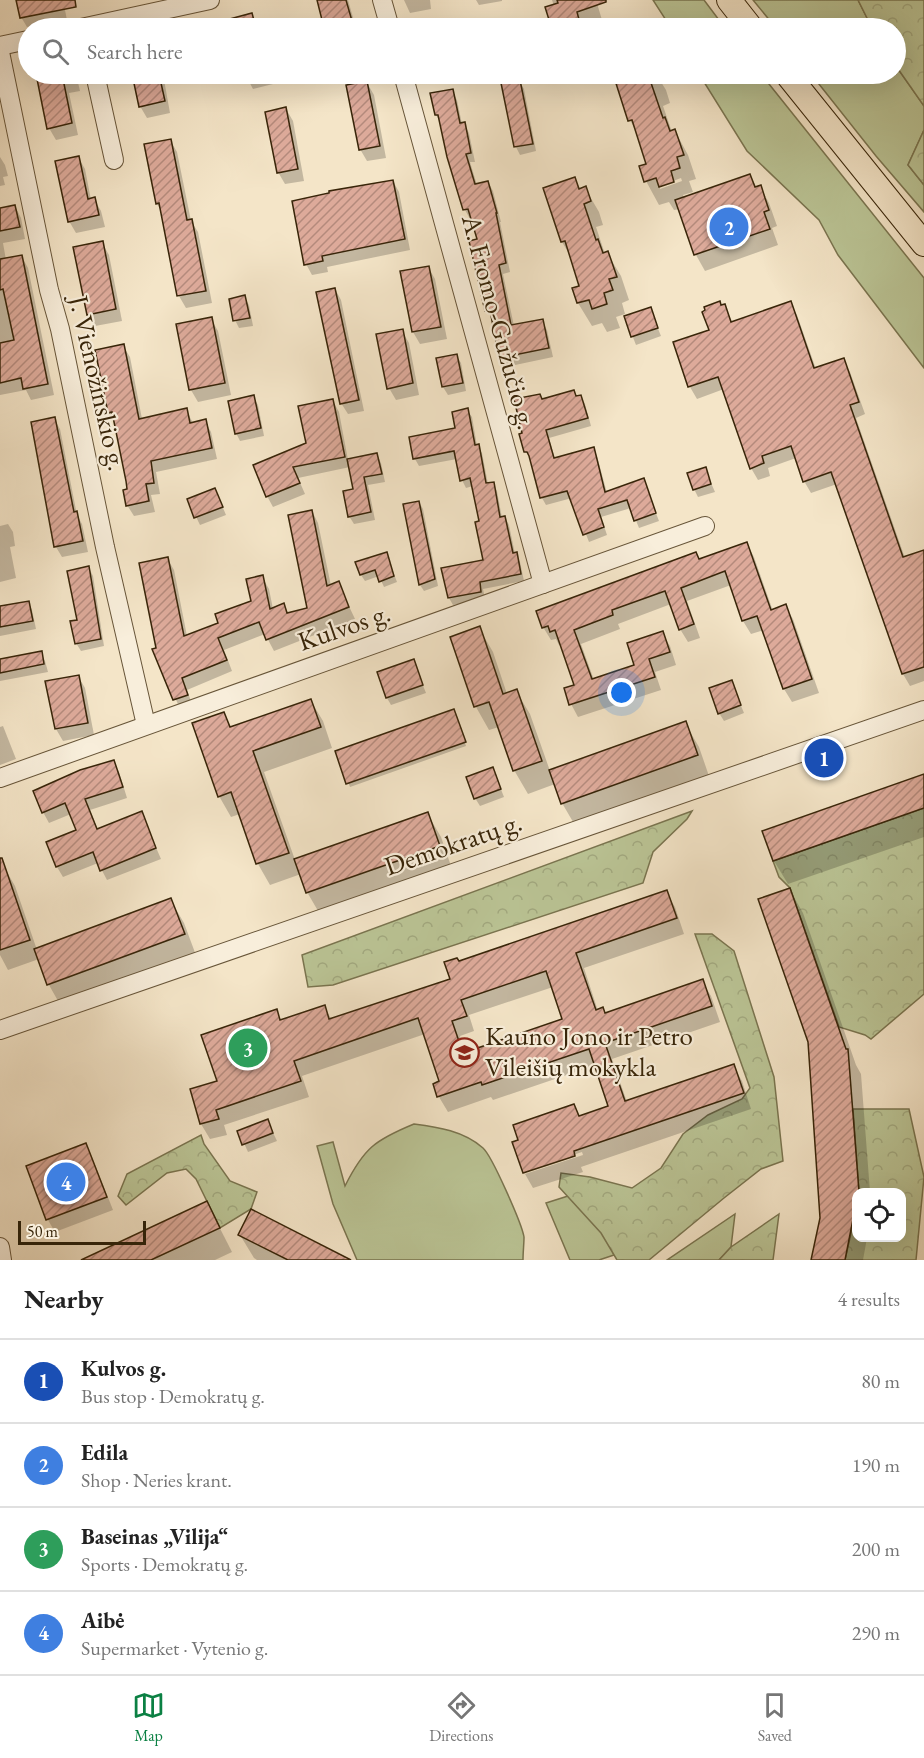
<!DOCTYPE html>
<meta charset="utf-8">
<style>
:root{--surface:#fff;--page:#f6f6f6;--text:#222;--muted:#767676;--line:#e0e0e0;--accent:#0b8043}
body{margin:0;font-family:"EB Garamond",serif;background:var(--page);color:var(--text)}
.controls{position:absolute;right:18px;bottom:18px;display:grid;overflow:hidden;border-radius:12px;box-shadow:0 6px 24px #0002}
.controls button{width:54px;height:54px;display:grid;place-items:center;padding:0;border:0;border-bottom:2px solid var(--line);background:var(--surface);color:var(--text);font:30px sans-serif}
.scale{position:absolute;left:18px;bottom:15px;width:128px;box-sizing:border-box;padding-left:6px;border:3px solid #382509;border-top:0;font-size:16px;line-height:21px;white-space:nowrap;color:#382509;-webkit-text-stroke:4px #f8eedb;paint-order:stroke}
.you{position:absolute;left:622px;top:693px;width:21px;height:21px;margin:-15px;border:4px solid #fff;border-radius:50%;background:#1a73e8;box-shadow:0 0 0 9px #1a73e833}
.badge{display:grid;place-items:center;width:39px;height:39px;border-radius:50%;background:var(--accent);color:#fff;font-size:20px;font-weight:700}
.pin{position:absolute;translate:-50% -50%;border:3px solid #fff;box-shadow:0 2px 6px #0006}
.list{margin:0;padding:0;list-style:none}
h2{display:flex;justify-content:space-between;align-items:center;height:78px;margin:0;padding:0 24px;font-size:26px}
h2 small{font-size:20px;font-weight:400;color:var(--muted)}
.list li{display:grid;grid-template-columns:39px 1fr auto;gap:18px;align-items:center;box-sizing:border-box;height:84px;padding:0 24px;border-top:2px solid var(--line)}
.list b{display:block;font-size:22px;white-space:nowrap}
.list p{margin:0;font-size:20px;white-space:nowrap;color:var(--muted)}
.list em{font-size:20px;font-style:normal;color:var(--muted)}
.icon{flex:none;width:33px;height:33px;fill:none;stroke:currentColor;stroke-width:2;stroke-linecap:round;stroke-linejoin:round}
.map{position:relative;flex:none;width:924px;height:1260px;overflow:hidden}
.search{position:absolute;background:var(--surface);box-shadow:0 6px 24px #0002;left:18px;right:18px;top:18px;height:66px;display:flex;align-items:center;gap:15px;box-sizing:border-box;padding:0 21px;border-radius:33px;color:var(--muted);font-size:22px}
.sheet{height:414px;background:var(--surface)}
nav{display:flex;justify-content:space-around;align-items:center;box-sizing:border-box;height:84px;border-top:2px solid var(--line);background:var(--surface);font-size:16px;color:var(--muted)}
nav a{display:grid;justify-items:center;gap:3px}
nav .on{color:var(--accent)}
.map>svg:first-child{display:block}
.green{fill:#bbc596;stroke:#7a7550;stroke-width:1.5}
.forest{fill:url(#forest-crowns);stroke:#7a7550;stroke-width:1.5}
.shadow{fill:#0003;fill-rule:evenodd}
.building{fill:url(#building-hatch);stroke:#382509;stroke-width:1.5;fill-rule:evenodd}
.lines{fill:none;stroke-linecap:round;stroke-linejoin:round}
.minor-casing{stroke:#675539;stroke-width:20}
.major-casing{stroke:#382509;stroke-width:26}
.minor{stroke:#f8eedb;stroke-width:18}
.major{stroke:#f4e5c8;stroke-width:24}
.labels{text-anchor:middle;stroke-width:4.5;stroke-linejoin:round;paint-order:stroke}
.street-label{font-size:27px;fill:#382509;stroke:#f8eedb}
.poi-label{font-size:27px;fill:#382509;stroke:#f8eedb;text-anchor:start}
</style>
<div class="map">
<svg width="924" height="1260" viewBox="0 0 924 1260">
<defs>
<pattern id="forest-crowns" width="20" height="18" patternUnits="userSpaceOnUse" patternTransform="scale(1.5)"><rect width="20" height="18" fill="#bbc596"/><path d="M2 6a3 3 0 1 1 6 0M12 15a3 3 0 1 1 6 0" fill="none" stroke="#a2a980"/></pattern>
<pattern id="building-hatch" width="6" height="6" patternUnits="userSpaceOnUse" patternTransform="scale(1.5)"><rect width="6" height="6" fill="#ddaa9a"/><path d="M-1 1l2-2M0 6l6-6M5 7l2-2" fill="none" stroke="#b48a7c"/></pattern>
</defs>
<rect width="100%" height="100%" fill="#f4e5c8"/>
<filter id="stains"><feTurbulence type="fractalNoise" baseFrequency=".00333" numOctaves="4"/><feColorMatrix values="0 0 0 0 .2 0 0 0 0 .09 0 0 0 0 .02 0 0 0 .5 -.17"/></filter>
<radialGradient id="worn" r=".72"><stop offset=".6" stop-color="#630" stop-opacity="0"/><stop offset="1" stop-color="#630" stop-opacity=".3"/></radialGradient>
<g class="green">
<polygon points="653,0 704,0 725,28 671,28"/>
<polygon points="753,0 858,0 872,28 776,28"/>
<polygon points="896,66 924,106 924,130 908,165 924,185 924,212 876,156 811,74 896,74"/>
<polygon points="699,74 761,74 924,278 924,368 838,255 819,220 747,151"/>
<path d="M414 1124C438 1127 464 1131 483 1148 492 1156 522 1224 524 1237 524 1244 523 1252 523 1260H357L333 1204 317 1146 333 1142 345 1186C364 1148 375 1140 414 1124Z"/>
<polygon points="590,1189 614,1255 599,1260 570,1260 546,1203"/>
<polygon points="735,1214 731,1247 719,1260 667,1260"/>
</g>
<g class="forest">
<polygon points="858,0 924,0 924,106 896,66 896,28 872,28"/>
<polygon points="924,130 924,185 908,165"/>
<polygon points="924,808 924,994 871,1039 865,1035 839,1027 790,888 779,877 773,861"/>
<polygon points="692,811 687,819 653,852 643,883 333,985 308,987 302,955"/>
<polygon points="695,934 712,934 734,951 774,1077 783,1161 761,1169 724,1198 649,1260 617,1260 601,1233 559,1187 561,1173 590,1177 632,1188 661,1168 683,1134 708,1115 742,1099 750,1088"/>
<polygon points="853,1109 909,1109 924,1177 916,1260 845,1260 856,1211 856,1238 902,1238 902,1192 859,1192"/>
<polygon points="201,1135 204,1144 230,1181 257,1192 251,1209 220,1228 196,1179 186,1169 167,1173 126,1205 118,1196 127,1174"/>
<polygon points="779,1214 773,1260 719,1260 731,1247"/>
</g>
<g class="shadow">
<polygon points="17,0 63,0 67,20 27,27 21,17"/>
<polygon points="318,0 348,0 356,28 326,28"/>
<polygon points="404,0 430,0 431,9 410,13"/>
<polygon points="476,0 502,0 502,1 479,5"/>
<polygon points="552,0 596,0 602,20 595,22 597,28 555,28 552,22 554,6"/>
<polygon points="251,15 259,28 233,28 231,20"/>
<polygon points="37,74 76,74 80,91 69,93 78,135 56,140 49,128"/>
<polygon points="134,74 163,74 170,113 147,118 140,106"/>
<polygon points="245,74 270,74 273,84 253,89"/>
<path d="M614 74H656L666 90 670 103 663 106 672 132 675 131 688 155 696 179 689 181 693 192 683 195 684 198 750 175 757 188 760 186 769 203 777 226 772 228 778 245 705 271 696 255 680 209 674 210 669 202 659 205 646 181 648 165 638 135 630 120ZM681 178 682 181 660 189V186Z"/>
<polygon points="519,81 524,89 536,151 520,155 516,147 503,85"/>
<polygon points="367,83 374,95 386,158 367,161 360,149"/>
<polygon points="452,91 457,100 462,124 464,124 469,133 475,162 470,162 477,185 488,182 493,191 501,222 500,222 510,272 503,274 514,326 542,321 547,330 553,357 506,367 501,358 493,319 487,311 480,275 479,240 472,218 470,219 465,210 448,157 442,125 436,115"/>
<polygon points="286,109 293,121 304,181 285,184 278,172"/>
<polygon points="170,140 177,152 191,221 198,232 212,303 186,308 179,296 162,212 157,204"/>
<polygon points="0,157 5,165 8,176 3,177 5,185 0,186"/>
<polygon points="78,157 85,169 91,200 94,199 101,211 105,227 76,233 69,221"/>
<polygon points="575,179 581,190 585,188 599,212 603,225 596,227 605,254 607,253 621,276 629,300 622,303 625,314 616,317 620,328 607,332 602,323 592,326 578,303 574,289 581,287 571,257 562,242 545,189"/>
<polygon points="393,181 399,192 410,250 327,267 328,272 312,275 306,264"/>
<polygon points="15,206 21,218 25,239 3,243 6,260 22,257 28,268 54,395 31,400 26,390 0,395 0,209"/>
<polygon points="102,243 109,255 122,321 95,326 88,314"/>
<polygon points="428,267 435,279 447,339 420,344 413,332"/>
<polygon points="335,289 341,300 364,411 348,414 341,403"/>
<polygon points="244,297 249,305 253,326 239,328 235,320"/>
<polygon points="790,303 797,315 816,369 843,359 850,372 865,414 856,418 905,558 924,551 924,681 910,686 903,674 837,484 811,493 804,481 796,458 768,468 770,476 758,480 751,468 724,389 697,399 690,387 675,343 711,331 722,307 724,306 733,323"/>
<polygon points="650,309 661,336 636,345 625,317"/>
<polygon points="211,319 218,331 231,395 198,402 191,390 178,326"/>
<polygon points="402,331 409,343 419,395 396,400 389,388"/>
<polygon points="123,346 130,357 142,419 186,410 193,423 205,421 211,432 217,459 156,472 160,494 151,495 155,512 134,516 127,505 129,491 116,425 109,413 97,351"/>
<polygon points="456,355 461,363 466,391 448,395 443,387 438,359"/>
<polygon points="574,391 577,397 581,396 585,404 591,426 549,438 555,459 593,449 597,456 607,493 643,480 659,521 639,528 631,508 601,517 607,535 589,542 572,498 546,505 542,498 531,459 526,452 543,400"/>
<polygon points="253,397 258,405 264,436 240,441 236,433"/>
<polygon points="333,401 339,412 348,460 377,455 381,463 385,482 368,485 375,520 354,524 349,516 355,490 350,467 298,478 305,494 273,507 267,496 307,444"/>
<polygon points="467,410 472,417 477,446 482,453 488,484 493,483 497,491 502,518 505,517 509,525 515,554 520,562 524,581 483,589 485,599 453,605 449,598 443,569 485,561 481,522 473,486 466,488 462,480 457,459 419,466 415,459 411,438 457,429"/>
<polygon points="54,419 60,429 77,515 82,524 88,552 62,557 56,547"/>
<polygon points="705,469 715,492 698,497 694,489"/>
<polygon points="215,489 226,515 200,525 188,500"/>
<polygon points="419,502 423,509 438,586 424,591 420,585 404,505"/>
<polygon points="312,511 318,523 331,586 338,583 355,619 274,651 265,634 224,650 232,671 187,690 193,707 181,711 154,650 157,648 167,558 174,570 187,636 219,623 253,602 262,577 269,589 273,609 284,605 289,614 308,609"/>
<polygon points="8,524 13,532 15,546 10,547 16,578 0,582 0,526"/>
<polygon points="747,544 754,557 773,611 785,606 793,619 819,693 792,702 784,689 764,630 751,634 743,621 731,585 687,601 700,638 688,642 680,629 671,604 618,624 620,629 581,644 594,680 636,666 662,633 670,646 676,665 655,672 661,690 578,717 571,704 576,686 561,644 559,645 556,639 551,640 543,627 699,560"/>
<polygon points="386,553 397,582 384,587 379,576 365,581 361,575"/>
<polygon points="89,568 93,576 104,646 81,651 76,643"/>
<polygon points="28,602 32,610 36,629 0,636 0,609"/>
<polygon points="479,628 493,652 507,694 516,691 530,714 550,771 685,723 699,747 710,779 576,827 562,803 555,784 528,794 514,770 499,727 489,730 476,707 452,638"/>
<polygon points="41,653 45,661 48,672 0,681 0,661"/>
<polygon points="413,661 426,693 391,705 387,698"/>
<polygon points="78,676 85,688 94,735 63,741 56,729"/>
<polygon points="731,682 744,713 724,721 719,713"/>
<polygon points="311,701 323,721 332,748 264,772 295,860 427,813 441,837 452,869 321,916 307,892 301,874 270,885 258,864 240,814 231,817 219,796 223,714 232,728"/>
<polygon points="455,714 466,746 350,787 337,752"/>
<polygon points="3,726 16,759 0,765 0,727"/>
<polygon points="113,762 119,772 127,798 90,810 98,830 141,813 161,859 107,880 98,863 63,877 57,867 78,831 71,814 49,823 43,812"/>
<polygon points="924,776 924,837 788,884 774,861 764,832"/>
<polygon points="496,777 504,797 480,806 475,798"/>
<polygon points="4,867 15,886 37,950 170,899 184,923 197,958 62,1008 49,985 39,959 8,970 0,955 0,868"/>
<polygon points="790,890 803,913 856,1065 861,1074 870,1192 856,1192 856,1238 867,1238 863,1260 813,1260 822,1218 809,1042"/>
<path d="M666 892 675 907 684 934 584 968 598 1011 605 1014 702 981 711 996 720 1022 612 1059 627 1102 733 1066 742 1081 751 1109 581 1167 583 1172 533 1188 525 1174 583 1155 582 1152 525 1171V1174L514 1143 574 1106 580 1117 610 1107 596 1065 493 1100 491 1097 448 1112 439 1097 435 1085 441 1082 425 1034 302 1076 309 1097 224 1125 227 1135 210 1139 201 1124 192 1090 219 1082 276 1011 282 1021 324 1007 332 1020 452 979 459 963ZM553 987 564 1020 466 1053 460 1036 474 1031 469 1015Z"/>
<polygon points="267,1120 277,1141 248,1152 239,1132"/>
<polygon points="86,1145 92,1157 113,1210 55,1232 48,1220 28,1167"/>
<polygon points="207,1203 232,1252 215,1260 84,1260"/>
<polygon points="240,1235 347,1260 257,1260 254,1258"/>
</g>
<g class="building">
<polygon points="16,0 75,0 76,7 20,18"/>
<polygon points="317,0 346,0 354,28 324,28"/>
<polygon points="557,0 606,0 606,2 577,12 580,23 565,28 562,19 550,23 545,7 558,3"/>
<polygon points="252,13 256,28 212,28 211,24"/>
<polygon points="36,74 62,74 72,123 47,129"/>
<polygon points="132,74 159,74 165,101 139,107"/>
<polygon points="613,74 648,74 663,118 665,117 670,131 675,129 684,155 677,157 680,168 671,171 674,182 659,187 656,178 644,182 639,166 646,164 632,120 628,121"/>
<polygon points="520,80 533,144 514,147 501,83"/>
<polygon points="367,81 380,146 359,150 346,85"/>
<polygon points="453,89 460,123 465,122 471,153 466,154 475,184 488,181 497,213 496,213 506,263 499,265 511,325 543,319 549,348 499,358 490,310 485,311 469,241 477,239 468,209 463,210 447,157 438,115 435,115 430,93"/>
<polygon points="286,107 298,169 277,173 265,112"/>
<polygon points="171,139 187,220 192,219 206,291 177,296 159,203 156,204 144,144"/>
<polygon points="79,156 88,199 95,197 99,215 68,222 55,161"/>
<polygon points="750,174 755,187 761,185 765,198 769,210 764,212 770,229 694,255 675,200"/>
<polygon points="575,177 579,189 586,186 591,201 584,204 596,240 598,239 603,253 608,251 617,277 609,279 613,290 604,293 607,304 592,309 589,300 577,303 572,288 579,286 565,241 561,242 543,188"/>
<polygon points="393,180 405,239 322,256 323,261 304,265 292,201 329,193 329,191"/>
<polygon points="15,205 20,227 0,231 0,208"/>
<polygon points="103,241 116,309 87,315 73,247"/>
<polygon points="22,255 48,384 23,389 21,378 0,383 0,343 14,340 3,289 0,290 0,259"/>
<polygon points="429,266 441,327 412,332 400,271"/>
<polygon points="335,288 359,400 340,404 316,292"/>
<polygon points="245,295 250,318 233,321 229,299"/>
<polygon points="720,301 721,305 725,304 731,322 791,301 814,368 844,358 859,402 850,405 903,557 924,550 924,667 902,674 831,472 803,482 791,446 762,456 764,463 750,469 718,377 688,387 673,342 709,330 702,312 705,310 704,307"/>
<polygon points="651,307 658,328 631,337 624,316"/>
<polygon points="212,317 225,383 189,390 176,324"/>
<polygon points="403,329 413,383 387,389 376,334"/>
<polygon points="124,344 139,419 187,408 190,423 206,419 212,448 151,461 154,483 146,484 149,501 126,506 123,490 127,489 126,481 112,412 108,413 95,350"/>
<polygon points="457,354 463,383 442,387 436,358"/>
<polygon points="574,390 576,396 581,395 588,418 546,430 554,458 594,447 605,492 644,478 656,513 634,521 627,500 598,509 604,527 583,535 567,491 540,498 529,456 527,452 524,452 519,434 522,433 514,399 540,394 542,399"/>
<polygon points="254,395 261,428 235,434 228,401"/>
<polygon points="333,399 345,457 293,467 300,483 266,497 253,465 306,443 298,406"/>
<polygon points="468,408 475,445 479,444 486,483 494,482 500,517 505,516 513,553 517,552 521,574 480,582 481,592 448,598 441,568 483,560 475,522 479,521 470,478 460,481 454,451 413,459 409,437 455,428 452,412"/>
<polygon points="55,417 74,512 77,511 83,541 54,547 31,422"/>
<polygon points="377,453 382,474 364,477 371,512 348,517 343,491 353,489 347,459"/>
<polygon points="706,467 711,484 693,490 687,473"/>
<polygon points="215,488 223,507 194,518 187,499"/>
<polygon points="419,501 435,579 419,585 403,504"/>
<polygon points="312,510 327,586 339,581 349,607 266,640 259,622 218,638 227,660 182,678 188,695 173,700 152,649 156,648 139,563 168,557 184,636 218,623 215,614 251,601 246,579 263,575 270,609 284,603 287,613 307,608 288,515"/>
<polygon points="747,542 771,610 786,604 812,679 783,689 757,616 742,621 725,571 681,588 694,624 679,630 665,591 612,610 613,615 574,630 592,679 634,665 627,643 663,631 670,652 649,659 655,677 569,705 564,688 574,685 555,630 550,632 548,626 542,628 536,611 696,552 699,559"/>
<polygon points="387,552 394,576 379,582 375,570 360,575 355,562"/>
<polygon points="89,566 101,639 75,644 70,621 77,620 67,571"/>
<polygon points="29,601 33,621 0,627 0,606"/>
<polygon points="480,626 503,694 517,689 542,761 513,771 489,702 474,707 450,637"/>
<polygon points="42,651 44,664 0,673 0,659"/>
<polygon points="414,659 423,685 386,698 377,672"/>
<polygon points="79,675 88,723 55,729 45,681"/>
<polygon points="732,680 741,705 718,714 709,688"/>
<polygon points="311,699 321,727 253,751 289,853 256,864 231,792 218,797 192,723 224,712 230,727"/>
<polygon points="454,709 466,742 346,784 335,751"/>
<polygon points="686,721 698,755 561,804 549,770"/>
<polygon points="114,760 123,787 85,799 97,829 142,811 156,848 100,871 93,852 56,867 46,842 76,830 65,803 42,813 33,791 80,770"/>
<polygon points="493,767 501,789 474,799 466,777"/>
<polygon points="924,774 924,808 773,861 762,831"/>
<polygon points="428,812 440,846 306,893 294,859"/>
<polygon points="0,858 2,858 30,940 0,950"/>
<polygon points="790,888 846,1049 848,1049 859,1192 856,1192 856,1204 845,1260 811,1260 820,1218 808,1042 758,899"/>
<path d="M667 890 677 918 576 953 596 1010 603 1007 605 1013 703 979 712 1006 605 1043 625 1101 734 1064 744 1093 574 1151 575 1156 523 1173 512 1142 518 1140 513 1125 574 1104 579 1116 608 1106 589 1049 482 1085 481 1082 437 1097 433 1084 439 1081 418 1018 294 1061 301 1081 216 1110 219 1119 200 1124 190 1089 217 1081 201 1035 277 1009 280 1020 325 1005 329 1019 450 979 444 962 457 958 459 961ZM546 971 562 1019 463 1053 452 1021 467 1016 461 1000Z"/>
<polygon points="171,898 185,934 47,985 34,949"/>
<polygon points="268,1119 273,1133 242,1145 237,1131"/>
<polygon points="86,1143 107,1197 46,1220 26,1166"/>
<polygon points="207,1201 220,1228 151,1260 81,1260"/>
<polygon points="251,1209 351,1260 288,1260 238,1235"/>
</g>
<g class="lines">
<defs>
<g id="minor">
<polyline points="382,0 390,28"/>
<polyline points="81,28 210,0"/>
<polyline points="0,46 28,40"/>
<polyline points="0,52 49,290 60,329 105,547 146,725"/>
<polyline points="95,74 114,160"/>
<polyline points="403,74 543,584"/>
<polyline points="0,778 705,526"/>
<polyline points="0,1030 924,710"/>
<polyline points="0,1247 2,1260"/>
</g>
<g id="major">
<polyline points="729,0 751,28"/>
<polyline points="787,74 924,244"/>
</g>
</defs>
<use href="#minor" class="minor-casing"/>
<use href="#major" class="major-casing"/>
<use href="#minor" class="minor"/>
<use href="#major" class="major"/>
</g>
<defs>
<symbol id="school-ring" viewBox="-11 -11 22 22"><circle r="9.5" fill="#f8eedb" stroke="#8f2418" stroke-width="1.5"/><path d="M0-5L7-2L0 1L-7-2ZM-4 1L0 2.5L4 1V4Q0 6-4 4Z" fill="#8f2418"/></symbol>
</defs>
<g fill-rule="evenodd">
<use href="#school-ring" x="448" y="1036" width="33" height="33"/>
</g>
<g class="labels">
<g class="street-label">
<text transform="translate(499 322) rotate(75)" y="9">A. Fromo-Gužučio g.</text>
<text transform="translate(98 383) rotate(77)" y="9">J. Vienožinskio g.</text>
<text transform="translate(344 627) rotate(-19)" y="9">Kulvos g.</text>
<text transform="translate(453 844) rotate(-19)" y="9">Demokratų g.</text>
</g>
<g class="poi-label">
<text x="485" y="1045">Kauno Jono ir Petro<tspan x="485" dy="31">Vileišių mokykla</tspan></text>
</g>
</g>
<rect width="100%" height="100%" filter="url(#stains)"/>
<rect width="100%" height="100%" fill="url(#worn)"/>
</svg>
<div class="controls">
<button><svg class="icon" aria-label="locate" viewBox="0 0 24 24"><circle cx="12" cy="12" r="6"/><path d="M12 2v4M12 18v4M2 12h4M18 12h4"/></svg></button>
</div>
<div class="scale">50 m</div>
<div class="you"></div>
<div class="pin badge" style="left:824px;top:758px;background:#1a4fb4">1</div>
<div class="pin badge" style="left:729px;top:227px;background:#3f7fe0">2</div>
<div class="pin badge" style="left:248px;top:1048px;background:#2e9e5b">3</div>
<div class="pin badge" style="left:66px;top:1182px;background:#3f7fe0">4</div>
<div class="search"><svg class="icon" aria-label="search" viewBox="0 0 24 24"><circle cx="10" cy="10" r="6"/><path d="M15 15l6 6"/></svg>Search here</div>
</div>
<section class="sheet">
<h2>Nearby<small>4 results</small></h2>
<ul class="list">
<li><span class="badge" style="background:#1a4fb4">1</span><div><b>Kulvos g.</b><p>Bus stop · Demokratų g.</p></div><em>80 m</em></li>
<li><span class="badge" style="background:#3f7fe0">2</span><div><b>Edila</b><p>Shop · Neries krant.</p></div><em>190 m</em></li>
<li><span class="badge" style="background:#2e9e5b">3</span><div><b>Baseinas „Vilija“</b><p>Sports · Demokratų g.</p></div><em>200 m</em></li>
<li><span class="badge" style="background:#3f7fe0">4</span><div><b>Aibė</b><p>Supermarket · Vytenio g.</p></div><em>290 m</em></li>
</ul>
</section>
<nav>
<a class="on"><svg class="icon" aria-label="map" viewBox="0 0 24 24"><path d="M3 6l6-2 6 2 6-2v14l-6 2-6-2-6 2zM9 4v14M15 6v14"/></svg>Map</a>
<a><svg class="icon" aria-label="directions" viewBox="0 0 24 24"><path d="M12 3l9 9-9 9-9-9zM9 14v-3h6M13 9l2 2-2 2"/></svg>Directions</a>
<a><svg class="icon" aria-label="saved" viewBox="0 0 24 24"><path d="M7 4h10v16l-5-4-5 4z"/></svg>Saved</a>
</nav>
